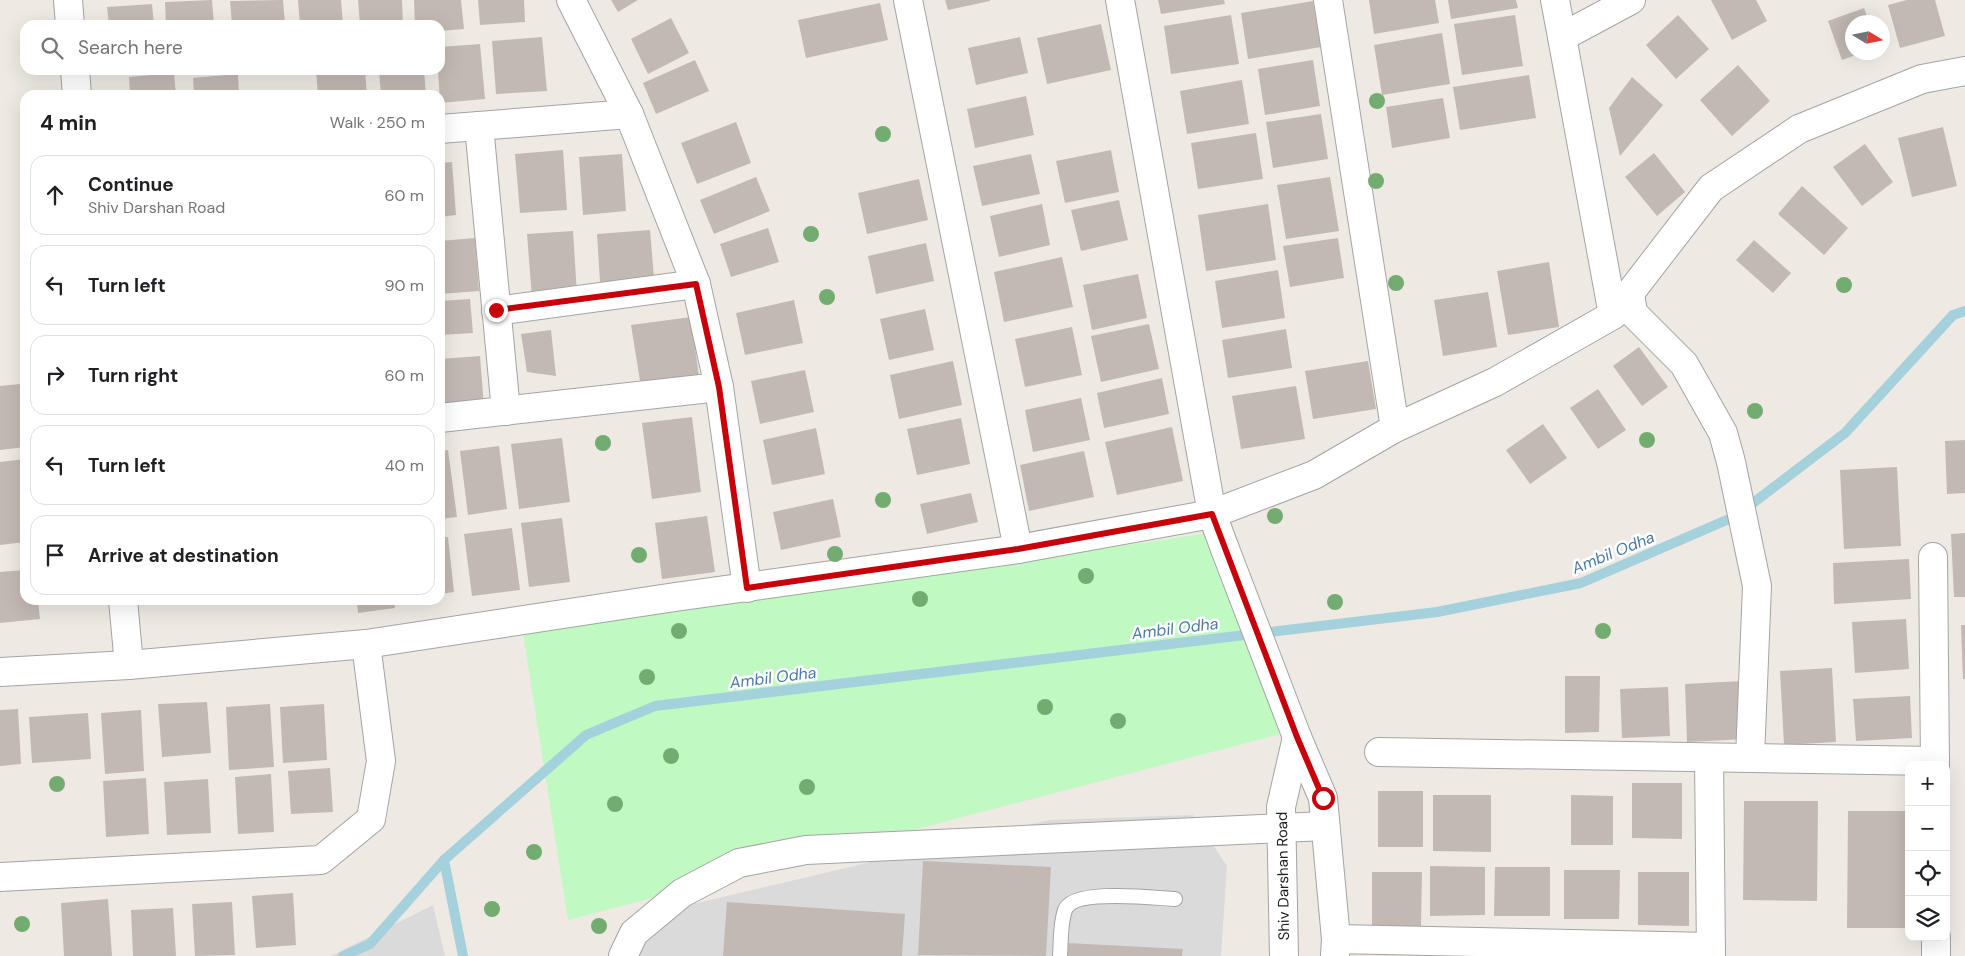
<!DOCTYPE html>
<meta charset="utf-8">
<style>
:root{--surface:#fff;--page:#f2f2f2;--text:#202124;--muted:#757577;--line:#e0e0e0}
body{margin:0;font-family:"DM Sans",sans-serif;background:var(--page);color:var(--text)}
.controls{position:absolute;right:15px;bottom:15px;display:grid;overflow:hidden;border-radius:10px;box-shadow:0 5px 20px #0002}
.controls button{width:45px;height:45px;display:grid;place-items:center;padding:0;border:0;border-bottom:1px solid var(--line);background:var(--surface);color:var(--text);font:25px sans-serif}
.compass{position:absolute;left:1845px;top:15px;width:45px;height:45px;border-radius:50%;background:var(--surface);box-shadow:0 5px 20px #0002;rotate:100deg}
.stop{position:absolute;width:15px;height:15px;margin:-11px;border:4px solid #c8020a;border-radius:50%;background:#fff}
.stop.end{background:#c8020a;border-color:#fff;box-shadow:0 1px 5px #0008}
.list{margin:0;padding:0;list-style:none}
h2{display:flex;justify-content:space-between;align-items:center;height:65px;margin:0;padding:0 20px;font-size:21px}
h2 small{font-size:16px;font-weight:400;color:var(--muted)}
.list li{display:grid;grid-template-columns:32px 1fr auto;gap:15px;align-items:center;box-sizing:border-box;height:80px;margin:0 10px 10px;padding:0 10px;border:1px solid var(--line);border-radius:15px}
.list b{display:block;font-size:19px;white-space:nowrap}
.list p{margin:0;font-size:16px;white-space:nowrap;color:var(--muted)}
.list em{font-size:16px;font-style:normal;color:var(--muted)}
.icon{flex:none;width:28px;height:28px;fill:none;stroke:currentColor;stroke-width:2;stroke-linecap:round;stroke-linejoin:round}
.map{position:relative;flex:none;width:1965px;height:956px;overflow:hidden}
.search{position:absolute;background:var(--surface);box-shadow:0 5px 20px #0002;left:20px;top:20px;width:425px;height:55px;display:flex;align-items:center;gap:12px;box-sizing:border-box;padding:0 18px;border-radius:15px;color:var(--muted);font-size:19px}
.panel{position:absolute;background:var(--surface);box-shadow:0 5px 20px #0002;left:20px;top:90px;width:425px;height:515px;border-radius:15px}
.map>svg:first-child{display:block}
.residential{fill:#dbdada}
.park{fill:#c0f9c2}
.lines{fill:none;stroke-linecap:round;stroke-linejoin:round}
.stream{stroke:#a4d1dc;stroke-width:10}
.building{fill:#c3b9b3}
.service-casing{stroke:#a4a4a4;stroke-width:16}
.minor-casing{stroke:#a4a4a4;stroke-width:30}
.tertiary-casing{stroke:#a4a4a4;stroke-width:30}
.service{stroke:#fff;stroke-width:14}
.minor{stroke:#fff;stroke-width:28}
.tertiary{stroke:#fff;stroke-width:28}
.tree{fill:#72ac70}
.route{stroke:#c8020a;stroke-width:6}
.labels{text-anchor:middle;stroke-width:5;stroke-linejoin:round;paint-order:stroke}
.street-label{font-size:15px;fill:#1d1d1d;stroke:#fff}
.water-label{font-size:16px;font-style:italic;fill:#487aa4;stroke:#fff}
</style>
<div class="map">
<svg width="1965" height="956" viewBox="0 0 1965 956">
<rect width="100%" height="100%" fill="#eeeae3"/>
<g class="residential">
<polygon points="1193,815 1227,866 1221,956 619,956 663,911 1049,820"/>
<polygon points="433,905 445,956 331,956"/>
</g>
<polygon class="park" points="1203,534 1281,734 568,920 523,633"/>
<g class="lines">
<g class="stream">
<polyline points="444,860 463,956"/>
<polyline points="343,956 370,944 444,860 586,735 655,706 1437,612 1581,583 1736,516 1845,433 1953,315 1965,311"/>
</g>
</g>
<g class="building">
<polygon points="212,0 214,25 166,25 165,2"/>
<polygon points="283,0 285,25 232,25 230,1"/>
<polygon points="298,0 341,0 343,25 300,25"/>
<polygon points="358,0 402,0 403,25 360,25"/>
<polygon points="414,0 461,0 464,29 440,31 440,25 415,25"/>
<polygon points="478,0 524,0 525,22 480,25"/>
<polygon points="611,0 638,0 618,12"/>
<polygon points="945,0 990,0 990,1 948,10"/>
<polygon points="1158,0 1224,0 1225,4 1161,14"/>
<polygon points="1369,0 1435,0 1439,23 1374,34"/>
<polygon points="1448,0 1516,0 1518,8 1451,19"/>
<polygon points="1711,0 1756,0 1767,21 1732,40"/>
<polygon points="1907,0 1935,0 1945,36 1900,48 1888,5"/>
<polygon points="1313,1 1321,47 1248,59 1241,13"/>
<polygon points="880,3 888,40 806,58 798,20"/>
<polygon points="152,4 154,25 109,25 107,7"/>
<polygon points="1864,8 1869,22 1852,22 1852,52 1861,53 1842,60 1828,21"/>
<polygon points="1231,15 1239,64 1171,74 1164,26"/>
<polygon points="1515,15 1523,66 1462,75 1454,24"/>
<polygon points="1678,15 1709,49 1676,79 1646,45"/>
<polygon points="671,18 689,53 648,74 631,39"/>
<polygon points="1101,24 1111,70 1047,84 1037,38"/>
<polygon points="1442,33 1450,84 1382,95 1374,45"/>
<polygon points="542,37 547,91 496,94 492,41"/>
<polygon points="1020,37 1028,73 976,85 968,48"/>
<polygon points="480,44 485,99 440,103 438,70 440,70 440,47"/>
<polygon points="695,60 709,91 656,114 643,83"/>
<polygon points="1313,60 1320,106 1265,115 1258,69"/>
<polygon points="1738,65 1770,101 1732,136 1700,100"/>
<polygon points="316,70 365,70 367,95 318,95"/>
<polygon points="379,70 424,70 426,95 381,95"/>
<polygon points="174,73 176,95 130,95 129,77"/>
<polygon points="238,74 239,95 194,95 193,78"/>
<polygon points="1529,75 1536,118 1460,130 1453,87"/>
<polygon points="1632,77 1663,105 1620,156 1609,108"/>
<polygon points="1242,80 1249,124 1187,134 1180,91"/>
<polygon points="1026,96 1034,135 975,148 967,109"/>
<polygon points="1443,98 1450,138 1392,148 1386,107"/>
<polygon points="1321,114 1328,159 1273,168 1266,122"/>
<polygon points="736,122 751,163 697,184 681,143"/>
<polygon points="1943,127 1957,186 1912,197 1898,138"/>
<polygon points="1256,133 1263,179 1198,189 1191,143"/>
<polygon points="1865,144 1893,182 1862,206 1833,167"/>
<polygon points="563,150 567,210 520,213 515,154"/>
<polygon points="1111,150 1119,192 1065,203 1056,161"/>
<polygon points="1654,153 1685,192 1657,216 1625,177"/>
<polygon points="622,154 626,211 583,215 579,157"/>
<polygon points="1031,154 1040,194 982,206 973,166"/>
<polygon points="452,162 456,215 440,217 440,163"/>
<polygon points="756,177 770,211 714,234 700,200"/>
<polygon points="1330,177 1339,231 1286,239 1277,185"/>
<polygon points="919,179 928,220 867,234 858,193"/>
<polygon points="1802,186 1848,228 1824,255 1778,214"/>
<polygon points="1119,200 1128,240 1081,251 1071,210"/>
<polygon points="1042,204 1050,245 999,257 990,216"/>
<polygon points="1268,204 1276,260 1206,271 1198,215"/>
<polygon points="768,228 779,262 731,277 720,244"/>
<polygon points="650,230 654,278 600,282 597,234"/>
<polygon points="573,231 577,295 532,298 527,234"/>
<polygon points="475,238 479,291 440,294 440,241"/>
<polygon points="1338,238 1344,278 1290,287 1283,246"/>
<polygon points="1754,240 1791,273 1773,293 1736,260"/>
<polygon points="926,243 934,281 876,294 868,256"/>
<polygon points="1062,257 1073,307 1004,322 994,272"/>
<polygon points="1549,262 1559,327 1508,335 1497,271"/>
<polygon points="1278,270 1285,318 1222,328 1215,281"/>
<polygon points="1138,274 1147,318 1092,330 1083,285"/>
<polygon points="1488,292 1497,347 1443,356 1434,300"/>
<polygon points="470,299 473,333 440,335 440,301"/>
<polygon points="794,300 803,343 745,355 736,313"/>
<polygon points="925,309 934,350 889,360 880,319"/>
<polygon points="691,317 699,377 656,389 649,380 640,381 631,325"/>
<polygon points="1149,324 1159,369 1101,382 1091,336"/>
<polygon points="1072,327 1082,375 1025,387 1015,339"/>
<polygon points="1286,329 1292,368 1228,378 1222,340"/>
<polygon points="551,330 556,376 527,372 521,334"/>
<polygon points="1639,347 1668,387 1642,406 1613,366"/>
<polygon points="480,356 484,406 440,409 440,359"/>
<polygon points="953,361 962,405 899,419 890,375"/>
<polygon points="1368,361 1376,409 1313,419 1305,371"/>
<polygon points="805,370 814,412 760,424 751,381"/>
<polygon points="1162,378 1169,414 1104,428 1097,393"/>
<polygon points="20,384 25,447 0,450 0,386"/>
<polygon points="1296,386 1305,439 1241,449 1232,396"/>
<polygon points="1598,389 1626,430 1598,449 1570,408"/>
<polygon points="1081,398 1090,440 1033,452 1025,410"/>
<polygon points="692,417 701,492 652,499 642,423"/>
<polygon points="961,418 970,464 917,475 907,429"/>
<polygon points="1543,424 1567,458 1530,484 1506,450"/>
<polygon points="1172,427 1183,481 1117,495 1105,442"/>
<polygon points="816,428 825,474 772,485 763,440"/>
<polygon points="562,438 570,502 519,509 511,444"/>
<polygon points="1965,440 1965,493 1947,494 1945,441"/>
<polygon points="499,446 507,509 468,515 460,451"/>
<polygon points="448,450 457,517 440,519 440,451"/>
<polygon points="1084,451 1094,497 1029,511 1020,465"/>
<polygon points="25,459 25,542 0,545 0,462"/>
<polygon points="1897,467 1901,546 1844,549 1840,470"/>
<polygon points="971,493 978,522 927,534 920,504"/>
<polygon points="833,499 841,537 781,550 773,512"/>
<polygon points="707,516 715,572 662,579 655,523"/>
<polygon points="562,518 570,582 529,587 521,523"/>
<polygon points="512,528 520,590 472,596 464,534"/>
<polygon points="1965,533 1965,597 1954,597 1951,534"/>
<polygon points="448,537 454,592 440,594 440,538"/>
<polygon points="1909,559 1911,599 1834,604 1833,563"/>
<polygon points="25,570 25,600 38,600 40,619 0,623 0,572"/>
<polygon points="357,600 394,600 395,608 358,613"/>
<polygon points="1906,619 1909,669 1855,673 1852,622"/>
<polygon points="1961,625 1965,625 1965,679 1963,679"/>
<polygon points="1832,668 1836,742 1784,745 1780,671"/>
<polygon points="1565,676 1600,676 1599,732 1565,733"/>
<polygon points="1742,681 1745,739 1687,742 1685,684"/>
<polygon points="1668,687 1670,736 1622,738 1620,689"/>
<polygon points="1910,696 1912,738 1856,741 1853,699"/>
<polygon points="207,702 211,753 162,757 158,704"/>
<polygon points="270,704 274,767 229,770 226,707"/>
<polygon points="324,704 327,760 283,763 280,707"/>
<polygon points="18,709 21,764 0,766 0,710"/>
<polygon points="141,710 144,771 105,774 101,713"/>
<polygon points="88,713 91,759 32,763 29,717"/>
<polygon points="330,768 333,812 291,814 288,771"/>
<polygon points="271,774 274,832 238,834 235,777"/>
<polygon points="146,778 149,834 106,837 103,781"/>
<polygon points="208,779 211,833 167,835 164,782"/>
<polygon points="1632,783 1682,783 1682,839 1632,838"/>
<rect x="1378" y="791" width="45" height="56"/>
<polygon points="1433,795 1491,795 1491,852 1433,851"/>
<polygon points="1571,795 1613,796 1613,845 1571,845"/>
<polygon points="1744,801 1818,801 1817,901 1743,900"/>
<polygon points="1848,811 1909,811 1909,928 1847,928"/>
<polygon points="923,861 1051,867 1046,956 918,955"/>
<polygon points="1430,866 1485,867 1485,915 1430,916"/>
<polygon points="1495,867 1550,867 1550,916 1494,916"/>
<polygon points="1564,870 1620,870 1619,919 1564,919"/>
<polygon points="1372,872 1422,872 1421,926 1372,926"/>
<polygon points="1638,872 1689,872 1689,926 1638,925"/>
<polygon points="293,893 296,945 256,948 252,896"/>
<polygon points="108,899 112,956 64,956 61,903"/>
<polygon points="232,902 235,955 195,956 192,904"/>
<polygon points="727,902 905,914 902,956 723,956"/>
<polygon points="173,908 176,956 133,956 131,910"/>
<polygon points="1067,943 1183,949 1182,956 1066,956"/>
</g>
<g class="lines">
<defs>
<path id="service" d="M1060 956C1061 942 1060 924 1065 910 1073 888 1154 898 1175 899"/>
<g id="minor">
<polyline points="68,0 70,25"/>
<polyline points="571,0 629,114 696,284 719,387 747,588"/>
<polyline points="908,0 1018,549"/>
<polyline points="1120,0 1212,514 1225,549"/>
<polyline points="1328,0 1395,428"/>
<polyline points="1555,0 1562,37 1631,0"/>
<polyline points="1562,37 1613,315"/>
<polyline points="75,70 77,95"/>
<polyline points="479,126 506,411"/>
<polyline points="440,129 629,114"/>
<polyline points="1630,293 1633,313 1684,364 1723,433 1731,462 1757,586 1750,758"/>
<polyline points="496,311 696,284"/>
<polyline points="440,418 719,387"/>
<polyline points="1933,557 1935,765"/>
<polyline points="123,600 129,665"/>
<polyline points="1379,752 1935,761"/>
<polyline points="1709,758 1711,956"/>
<polyline points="0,877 321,860 371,819 381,761 366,644"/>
<polyline points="1936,937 1936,956"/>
<polyline points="1336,939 1711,947"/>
<polyline points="623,956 634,933 682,893 739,863 806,850 1325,826"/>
</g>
<g id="tertiary">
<polyline points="1225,549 1297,737 1323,798 1336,939 1335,956"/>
<polyline points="0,672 129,665 366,644 675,597 1018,549 1212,514 1314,475 1395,428 1495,382 1613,315 1711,188 1799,129 1922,79 1965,71"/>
<polyline points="1284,956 1281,807 1297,737"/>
</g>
</defs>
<use href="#service" class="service-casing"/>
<use href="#minor" class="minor-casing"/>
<use href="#tertiary" class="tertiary-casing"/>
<use href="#service" class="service"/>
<use href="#minor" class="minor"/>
<use href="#tertiary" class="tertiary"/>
</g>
<g class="tree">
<circle cx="1377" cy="101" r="8"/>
<circle cx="883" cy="134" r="8"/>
<circle cx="1376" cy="181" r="8"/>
<circle cx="811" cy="234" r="8"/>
<circle cx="1396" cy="283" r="8"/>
<circle cx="1844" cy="285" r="8"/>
<circle cx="827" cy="297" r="8"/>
<circle cx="1755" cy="411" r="8"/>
<circle cx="1647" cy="440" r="8"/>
<circle cx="603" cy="443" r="8"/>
<circle cx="883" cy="500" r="8"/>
<circle cx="1275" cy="516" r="8"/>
<circle cx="835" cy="554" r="8"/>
<circle cx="639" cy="555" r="8"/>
<circle cx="1086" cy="576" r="8"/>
<circle cx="920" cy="599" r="8"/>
<circle cx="1335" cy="602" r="8"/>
<circle cx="679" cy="631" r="8"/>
<circle cx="1603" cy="631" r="8"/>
<circle cx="647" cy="677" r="8"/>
<circle cx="1045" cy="707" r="8"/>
<circle cx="1118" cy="721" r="8"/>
<circle cx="671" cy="756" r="8"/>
<circle cx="57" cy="784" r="8"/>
<circle cx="807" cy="787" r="8"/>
<circle cx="615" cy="804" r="8"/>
<circle cx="534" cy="852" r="8"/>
<circle cx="492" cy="909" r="8"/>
<circle cx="22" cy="924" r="8"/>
<circle cx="599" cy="926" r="8"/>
</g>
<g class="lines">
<polyline class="route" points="496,310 696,284 719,387 747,588 1018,549 1212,514 1297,737 1323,798"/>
</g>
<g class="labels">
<g class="street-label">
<text transform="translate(1283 876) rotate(-91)" y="5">Shiv Darshan Road</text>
</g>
<g class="water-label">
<text transform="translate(1613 552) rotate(-22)" y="6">Ambil Odha</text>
<text transform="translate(1175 628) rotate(-7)" y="6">Ambil Odha</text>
<text transform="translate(773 677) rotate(-7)" y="6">Ambil Odha</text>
</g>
</g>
</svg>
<div class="controls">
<button>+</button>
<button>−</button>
<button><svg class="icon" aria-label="locate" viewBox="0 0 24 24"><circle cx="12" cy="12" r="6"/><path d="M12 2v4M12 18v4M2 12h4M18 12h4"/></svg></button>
<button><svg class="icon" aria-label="layers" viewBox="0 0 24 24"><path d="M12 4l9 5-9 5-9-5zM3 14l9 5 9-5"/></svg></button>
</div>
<svg class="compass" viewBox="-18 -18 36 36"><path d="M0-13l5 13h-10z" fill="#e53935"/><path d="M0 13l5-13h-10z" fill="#757577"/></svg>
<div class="stop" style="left:1323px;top:798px"></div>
<div class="stop end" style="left:496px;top:310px"></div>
<div class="search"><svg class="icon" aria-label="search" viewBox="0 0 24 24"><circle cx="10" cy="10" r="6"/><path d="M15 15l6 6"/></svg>Search here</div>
<section class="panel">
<h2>4 min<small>Walk · 250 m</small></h2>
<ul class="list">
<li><svg class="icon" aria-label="ahead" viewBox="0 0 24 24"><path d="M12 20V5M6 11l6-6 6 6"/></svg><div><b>Continue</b><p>Shiv Darshan Road</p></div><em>60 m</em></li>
<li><svg class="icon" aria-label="left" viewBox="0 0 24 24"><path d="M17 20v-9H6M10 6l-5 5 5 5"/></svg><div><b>Turn left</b></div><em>90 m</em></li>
<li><svg class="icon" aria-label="right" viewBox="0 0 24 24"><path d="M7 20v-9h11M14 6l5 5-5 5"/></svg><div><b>Turn right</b></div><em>60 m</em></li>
<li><svg class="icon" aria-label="left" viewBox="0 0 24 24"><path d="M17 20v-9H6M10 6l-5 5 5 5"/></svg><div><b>Turn left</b></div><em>40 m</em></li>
<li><svg class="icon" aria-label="arrive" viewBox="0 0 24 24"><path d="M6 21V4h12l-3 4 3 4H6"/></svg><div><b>Arrive at destination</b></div></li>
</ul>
</section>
</div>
